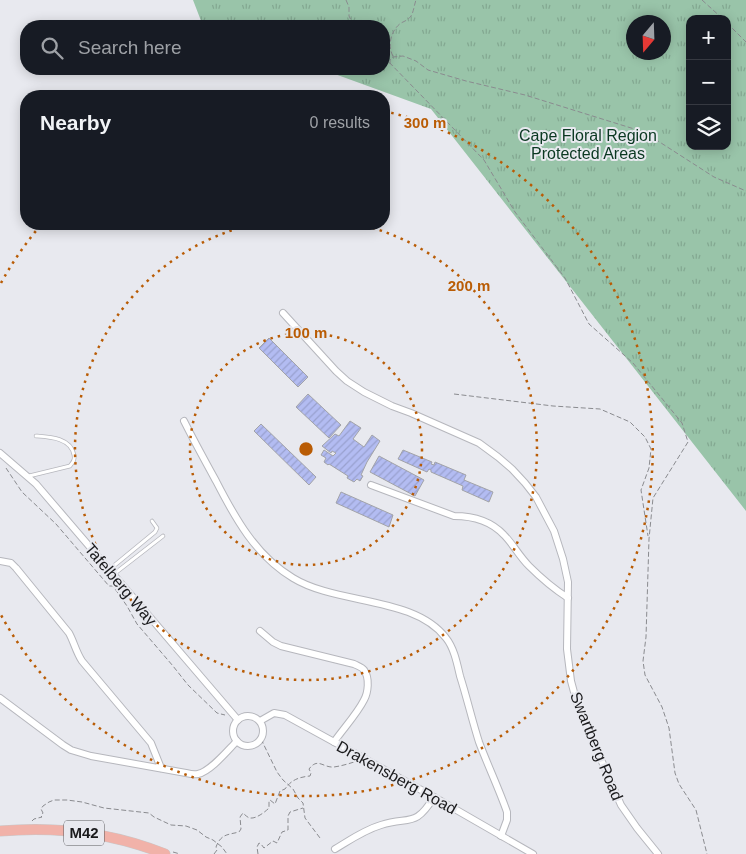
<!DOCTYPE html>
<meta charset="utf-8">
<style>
:root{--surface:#171b24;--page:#20242c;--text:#f1f3f6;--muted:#9ea1a6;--line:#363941}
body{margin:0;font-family:Arial,sans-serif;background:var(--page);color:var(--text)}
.controls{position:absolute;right:15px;top:15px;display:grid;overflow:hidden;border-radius:10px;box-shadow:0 2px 12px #0003}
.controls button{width:45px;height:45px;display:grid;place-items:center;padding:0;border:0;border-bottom:1px solid var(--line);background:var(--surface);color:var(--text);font:25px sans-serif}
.compass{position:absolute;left:626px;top:15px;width:45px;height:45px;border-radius:50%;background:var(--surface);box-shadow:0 2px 12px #0003;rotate:199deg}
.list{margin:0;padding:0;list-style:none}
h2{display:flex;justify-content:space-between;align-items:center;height:65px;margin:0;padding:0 20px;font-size:21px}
h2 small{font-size:16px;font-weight:400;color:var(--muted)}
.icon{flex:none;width:28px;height:28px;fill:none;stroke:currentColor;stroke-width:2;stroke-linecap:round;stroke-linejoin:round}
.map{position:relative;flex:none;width:746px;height:854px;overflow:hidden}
.search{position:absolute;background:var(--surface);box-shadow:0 2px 12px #0003;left:20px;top:20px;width:370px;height:55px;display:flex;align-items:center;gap:12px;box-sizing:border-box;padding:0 18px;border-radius:20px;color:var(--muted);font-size:19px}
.panel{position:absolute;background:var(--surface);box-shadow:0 2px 12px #0003;left:20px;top:90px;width:370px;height:140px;border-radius:20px}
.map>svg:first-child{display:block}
.grass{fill:url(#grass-tufts);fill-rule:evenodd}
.building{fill:url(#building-hatch);stroke:#a2a3a8}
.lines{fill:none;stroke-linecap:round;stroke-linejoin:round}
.lane-casing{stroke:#b6b7bd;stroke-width:4.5}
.street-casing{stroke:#b6b7bd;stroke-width:8}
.primary-casing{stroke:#c8c8c9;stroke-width:11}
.path{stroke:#8a8b8f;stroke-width:1;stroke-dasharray:5 2.5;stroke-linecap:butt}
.lane{stroke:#fff;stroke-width:3}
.street{stroke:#fff;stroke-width:6}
.primary{stroke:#f1b2a9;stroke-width:10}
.ring{fill:none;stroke:#b95c05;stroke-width:2.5;stroke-dasharray:2.5 5}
.labels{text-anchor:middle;stroke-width:4;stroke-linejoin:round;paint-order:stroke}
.shield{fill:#e8e9ef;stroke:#58585b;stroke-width:1}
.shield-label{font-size:15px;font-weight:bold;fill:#1a1a1c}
.park-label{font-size:16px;fill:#0a3821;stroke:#e8e9ef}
.street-label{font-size:16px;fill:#1a1a1c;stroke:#e8e9ef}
.centre{fill:#b95c05;stroke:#e8e9ef;stroke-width:2.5}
.ring-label{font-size:15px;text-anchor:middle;font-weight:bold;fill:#b95c05;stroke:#e8e9ef;stroke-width:4;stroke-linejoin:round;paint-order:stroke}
</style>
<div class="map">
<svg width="746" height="854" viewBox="0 0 746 854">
<defs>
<pattern id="grass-tufts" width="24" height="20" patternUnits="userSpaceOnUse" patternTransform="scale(1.25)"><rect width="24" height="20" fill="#99c4a9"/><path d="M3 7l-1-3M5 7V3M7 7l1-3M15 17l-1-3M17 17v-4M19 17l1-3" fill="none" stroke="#83a891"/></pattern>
<pattern id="building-hatch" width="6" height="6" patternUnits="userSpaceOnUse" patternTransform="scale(1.25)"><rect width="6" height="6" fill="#b3bcf2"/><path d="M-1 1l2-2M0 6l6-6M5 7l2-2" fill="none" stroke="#99a1cf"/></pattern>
</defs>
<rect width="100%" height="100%" fill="#e8e9ef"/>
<path class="grass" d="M193 0H746V511L431 109 321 69H384V26H203ZM690 19H727V146H690ZM634 22H664V52H634Z"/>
<g class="building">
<polygon points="269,338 308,377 298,387 259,348"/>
<polygon points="308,394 341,425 329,438 296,407"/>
<polygon points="350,421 361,428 353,439 364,447 372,435 380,441 367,462 361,475 363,476 360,481 357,479 354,482 347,478 348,476 329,464 328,465 324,462 326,458 321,455 324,450 333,456 336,453 332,451 331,453 322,446 335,434 339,436"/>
<polygon points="261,424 316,477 309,485 254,431"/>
<polygon points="403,450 432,462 431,464 434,465 435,462 466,475 464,480 493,492 489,502 462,490 463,486 431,472 431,470 429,469 427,472 398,459"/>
<polygon points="379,456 424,480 415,496 370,472"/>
<polygon points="341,492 393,515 389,527 336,503"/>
</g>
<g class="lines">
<defs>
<g id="lane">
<path d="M29 476 70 466C73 462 75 460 74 455 71 438 50 437 36 436"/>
<polyline points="110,569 155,532 157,528 152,521"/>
<polyline points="114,574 163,536"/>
</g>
<g id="street">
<polyline points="283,313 336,371 347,381 364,392 392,406 411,413 479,443 498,457 512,469 525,483 536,497 554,531 563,559 568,582 567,649 571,681 578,707 621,805 637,828 658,854"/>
<path d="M184 421C194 441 205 461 216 481 235 518 256 556 293 578 337 605 414 596 446 638 454 648 457 663 460 676 467 698 472 720 479 742 488 766 499 789 507 812V820L501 836"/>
<polyline points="0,453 36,484 238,720"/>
<path d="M371 485 454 516C473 516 491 521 504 535 513 544 519 556 529 566 541 578 554 589 568 598"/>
<path d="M0 561 11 563 16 568 69 633C74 642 76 652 82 661L151 743 161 768"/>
<path d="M260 631 273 642 281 646 354 664C358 666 362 667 364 670 370 678 368 693 364 700 357 714 343 729 334 742"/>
<path d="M0 698 63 745 71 750 91 756 186 773C190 774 194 775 198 774 211 771 228 750 237 741"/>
<circle cx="248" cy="731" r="15"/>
<polyline points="260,721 274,713 285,715 434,797 533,854"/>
<path d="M335 849C350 840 364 830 381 825 410 816 415 828 434 797"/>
</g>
<path id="primary" d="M0 831C56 826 113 833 165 854"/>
</defs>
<use href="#lane" class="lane-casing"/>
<use href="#street" class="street-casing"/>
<use href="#primary" class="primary-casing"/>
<g class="path">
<polyline points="346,0 349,7 349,16 354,26"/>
<polyline points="702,0 723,19"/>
<polyline points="727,23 746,42"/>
<path d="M393 56C387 46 391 30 401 23 405 21 408 20 411 16 414 11 414 5 416 0"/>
<polyline points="384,57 484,160 515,212 565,278 589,324 633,363 682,423 688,442 653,498 649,539 646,637 643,661 645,675 662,707 669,728 675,773 679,784 696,810 707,854"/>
<polyline points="390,64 390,60 393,57 403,56 416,61 428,70 466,81 525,95 644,132 714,177 746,191"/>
<polyline points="454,394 553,406 600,409 630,422 645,437 651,449 649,468 641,490 648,536"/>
<polyline points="6,468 22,492 56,524 109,586 113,586 127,606 137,624 173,666 188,685 217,713 225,715"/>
<polyline points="261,739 277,772 283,780 293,789 298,798 303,803 305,818 320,838"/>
<polyline points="32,821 34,819 42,817 41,816 43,813 41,809 43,806 49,802 54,800 67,800 82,802 104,808 149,813 154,817 171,825 186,826 197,830 206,837 213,840 222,847 227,854"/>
<polyline points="173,852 180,854"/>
<path d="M214 854 217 850 216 847C221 834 227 835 239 832L241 829 240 817 243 813C244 814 248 818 250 818 256 819 265 812 269 808V801L270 800 275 804 280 791 285 789C291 780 299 777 310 776L311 773 309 769C318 757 323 768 334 767 341 766 348 764 354 762"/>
<polyline points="258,854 257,847 259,843 261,844 264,848 273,841 277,843 282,832 288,830 288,816 290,812 303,808"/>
</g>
<use href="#lane" class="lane"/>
<use href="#street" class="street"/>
<use href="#primary" class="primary"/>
</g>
<g class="ring">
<circle cx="306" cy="449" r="116"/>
<path d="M358 224A231 231 0 1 1 254 224"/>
<path d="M1 283A347 347 0 0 1 40 226M384 111A347 347 0 1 1 1 615"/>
</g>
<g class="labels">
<rect class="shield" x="64" y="820.5" width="40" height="25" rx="4"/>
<g class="shield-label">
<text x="84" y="838">M42</text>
</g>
<g class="park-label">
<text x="588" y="141">Cape Floral Region<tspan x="588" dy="18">Protected Areas</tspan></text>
</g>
<g class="street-label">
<text transform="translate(121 584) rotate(50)" y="6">Tafelberg Way</text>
<text transform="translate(597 746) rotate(68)" y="6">Swartberg Road</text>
<text transform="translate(397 777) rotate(29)" y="6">Drakensberg Road</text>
</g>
</g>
<circle cx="306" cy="449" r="8" class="centre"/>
<g class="ring-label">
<text x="425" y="128">300 m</text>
<text x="469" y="291">200 m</text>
<text x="306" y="338">100 m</text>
</g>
</svg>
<div class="controls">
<button>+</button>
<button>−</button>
<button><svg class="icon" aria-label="layers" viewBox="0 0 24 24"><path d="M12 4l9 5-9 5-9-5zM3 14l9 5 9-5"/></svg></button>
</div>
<svg class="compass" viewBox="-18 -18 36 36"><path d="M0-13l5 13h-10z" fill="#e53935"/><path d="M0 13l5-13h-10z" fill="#9ea1a6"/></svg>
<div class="search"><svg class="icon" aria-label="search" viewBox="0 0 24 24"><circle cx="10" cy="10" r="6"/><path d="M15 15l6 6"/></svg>Search here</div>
<section class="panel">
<h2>Nearby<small>0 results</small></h2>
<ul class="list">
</ul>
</section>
</div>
